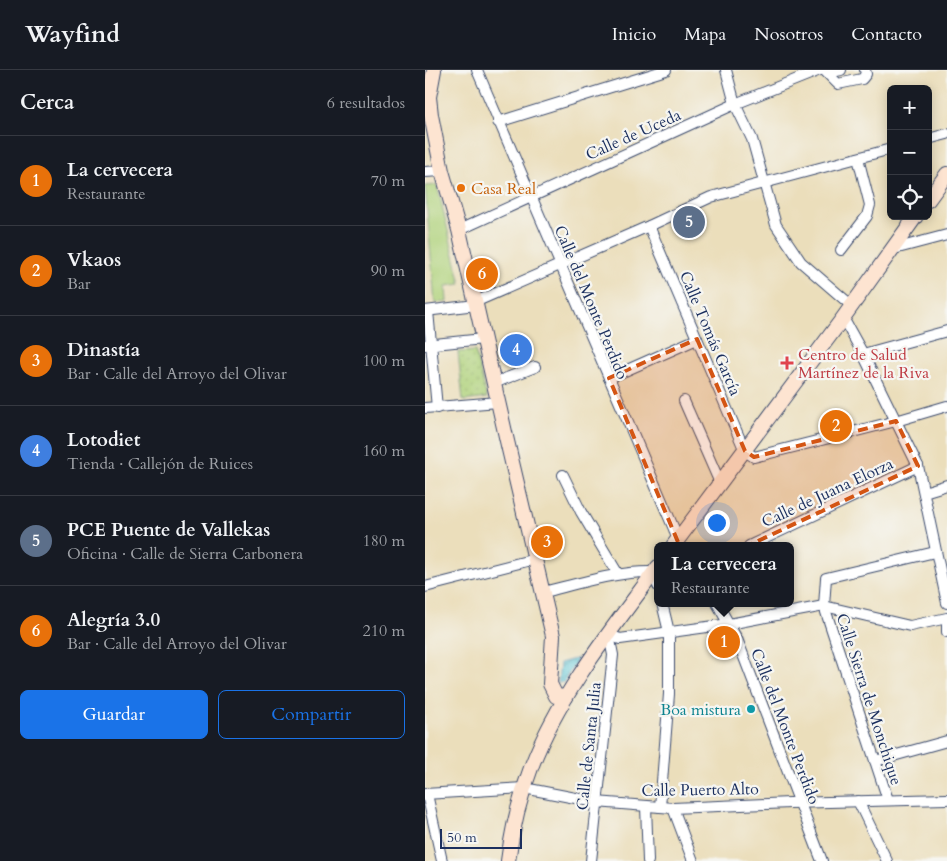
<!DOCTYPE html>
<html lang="es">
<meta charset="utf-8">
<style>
:root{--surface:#171b24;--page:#20242c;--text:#f1f3f6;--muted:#9ea1a6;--line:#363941;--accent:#1a73e8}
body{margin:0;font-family:Cardo,serif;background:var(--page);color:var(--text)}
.controls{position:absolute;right:15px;top:15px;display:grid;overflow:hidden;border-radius:8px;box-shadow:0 2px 12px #0003}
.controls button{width:45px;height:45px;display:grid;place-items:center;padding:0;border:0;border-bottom:1px solid var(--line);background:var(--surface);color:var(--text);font:25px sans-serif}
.scale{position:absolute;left:15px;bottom:12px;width:82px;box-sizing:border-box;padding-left:5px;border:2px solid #1b2f5e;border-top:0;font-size:14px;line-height:18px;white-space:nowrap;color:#1b2f5e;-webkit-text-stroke:4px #f6f6f2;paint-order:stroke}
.you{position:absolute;left:291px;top:452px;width:18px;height:18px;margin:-12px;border:4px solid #fff;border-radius:50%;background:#1a73e8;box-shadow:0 0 0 8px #1a73e833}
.badge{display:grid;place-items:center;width:32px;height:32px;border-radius:50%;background:var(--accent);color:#fff;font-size:16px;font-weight:700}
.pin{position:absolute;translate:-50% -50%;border:2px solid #fff;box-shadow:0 1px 5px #0006}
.popup{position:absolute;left:229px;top:472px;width:140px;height:65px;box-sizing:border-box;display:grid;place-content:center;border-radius:8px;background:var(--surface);filter:drop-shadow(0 1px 4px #0005);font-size:16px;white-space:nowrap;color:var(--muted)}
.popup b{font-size:19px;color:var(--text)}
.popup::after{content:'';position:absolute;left:50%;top:100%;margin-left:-10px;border:10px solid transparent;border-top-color:var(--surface)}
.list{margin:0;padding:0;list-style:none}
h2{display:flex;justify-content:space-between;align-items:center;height:65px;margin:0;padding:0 20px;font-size:21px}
h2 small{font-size:16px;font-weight:400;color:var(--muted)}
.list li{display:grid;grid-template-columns:32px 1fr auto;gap:15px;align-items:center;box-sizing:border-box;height:90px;padding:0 20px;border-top:1px solid var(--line)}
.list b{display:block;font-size:19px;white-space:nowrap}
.list p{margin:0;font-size:16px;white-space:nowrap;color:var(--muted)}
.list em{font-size:16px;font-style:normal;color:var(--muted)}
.actions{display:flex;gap:10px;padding:15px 20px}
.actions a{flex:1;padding:11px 0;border:1px solid var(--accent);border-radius:8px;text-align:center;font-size:18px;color:var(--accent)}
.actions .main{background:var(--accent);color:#fff}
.icon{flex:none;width:28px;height:28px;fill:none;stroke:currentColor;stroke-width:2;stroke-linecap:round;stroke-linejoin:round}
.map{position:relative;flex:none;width:522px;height:791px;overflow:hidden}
header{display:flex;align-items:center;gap:30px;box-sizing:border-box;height:70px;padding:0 25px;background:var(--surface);border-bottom:1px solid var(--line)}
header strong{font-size:24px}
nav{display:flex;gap:28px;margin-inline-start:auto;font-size:18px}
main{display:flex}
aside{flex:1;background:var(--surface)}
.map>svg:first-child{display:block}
.park{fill:#afd179;stroke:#65806c}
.garden{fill:url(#garden-dots);stroke:#65806c}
.water{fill:url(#water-waves);stroke:#3a7a99}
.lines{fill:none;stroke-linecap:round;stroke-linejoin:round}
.street-casing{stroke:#3a496c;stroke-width:12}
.secondary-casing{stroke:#3a496c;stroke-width:16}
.street{stroke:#fff;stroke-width:10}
.secondary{stroke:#fde4d1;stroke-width:14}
.marked{fill:#d45514;fill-opacity:0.2;stroke:#d45514;stroke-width:4;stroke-dasharray:10 6;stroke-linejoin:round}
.food-dot{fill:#e8710a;stroke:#f6f6f2;stroke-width:2}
.health-dot{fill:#e0444e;stroke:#f6f6f2;stroke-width:2}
.culture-dot{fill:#0f9aa8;stroke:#f6f6f2;stroke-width:2}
.labels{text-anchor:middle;stroke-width:4.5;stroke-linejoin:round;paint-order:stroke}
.street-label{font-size:16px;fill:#1b2f5e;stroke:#f6f6f2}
.food-label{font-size:16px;fill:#c56008;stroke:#f6f6f2;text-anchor:start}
.health-label{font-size:16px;fill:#be3a42;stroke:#f6f6f2;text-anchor:start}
.culture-label{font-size:16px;fill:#0d838f;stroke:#f6f6f2;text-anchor:end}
</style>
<header>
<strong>Wayfind</strong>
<nav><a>Inicio</a><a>Mapa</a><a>Nosotros</a><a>Contacto</a></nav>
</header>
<main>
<aside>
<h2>Cerca<small>6 resultados</small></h2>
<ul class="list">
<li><span class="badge" style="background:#e8710a">1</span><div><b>La cervecera</b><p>Restaurante</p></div><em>70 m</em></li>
<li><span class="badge" style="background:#e8710a">2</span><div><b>Vkaos</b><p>Bar</p></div><em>90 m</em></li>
<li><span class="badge" style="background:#e8710a">3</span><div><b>Dinastía</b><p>Bar · Calle del Arroyo del Olivar</p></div><em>100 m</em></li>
<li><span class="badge" style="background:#3f7fe0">4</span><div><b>Lotodiet</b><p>Tienda · Callejón de Ruices</p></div><em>160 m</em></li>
<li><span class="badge" style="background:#5c6f8a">5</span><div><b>PCE Puente de Vallekas</b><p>Oficina · Calle de Sierra Carbonera</p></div><em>180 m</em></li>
<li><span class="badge" style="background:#e8710a">6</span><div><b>Alegría 3.0</b><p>Bar · Calle del Arroyo del Olivar</p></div><em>210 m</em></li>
</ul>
<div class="actions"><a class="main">Guardar</a><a>Compartir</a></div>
</aside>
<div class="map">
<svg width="522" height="791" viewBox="0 0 522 791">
<defs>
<pattern id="garden-dots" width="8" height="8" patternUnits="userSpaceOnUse" patternTransform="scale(1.25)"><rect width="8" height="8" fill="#afd179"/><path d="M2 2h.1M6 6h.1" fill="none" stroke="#96b46b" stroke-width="1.8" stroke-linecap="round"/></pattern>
<pattern id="water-waves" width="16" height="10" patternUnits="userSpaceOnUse" patternTransform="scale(1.25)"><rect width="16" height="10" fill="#59c4d4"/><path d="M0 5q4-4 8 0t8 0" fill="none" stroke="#49a0af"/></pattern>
</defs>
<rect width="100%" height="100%" fill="#f6f6f2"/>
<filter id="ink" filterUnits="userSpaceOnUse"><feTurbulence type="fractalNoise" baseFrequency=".02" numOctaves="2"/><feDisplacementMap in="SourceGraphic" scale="10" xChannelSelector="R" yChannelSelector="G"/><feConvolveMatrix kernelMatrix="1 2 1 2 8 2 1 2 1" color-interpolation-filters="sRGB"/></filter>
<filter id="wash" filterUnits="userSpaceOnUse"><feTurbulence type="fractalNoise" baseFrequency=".0096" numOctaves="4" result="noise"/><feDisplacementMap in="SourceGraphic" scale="20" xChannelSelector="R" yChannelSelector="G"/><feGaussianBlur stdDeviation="1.12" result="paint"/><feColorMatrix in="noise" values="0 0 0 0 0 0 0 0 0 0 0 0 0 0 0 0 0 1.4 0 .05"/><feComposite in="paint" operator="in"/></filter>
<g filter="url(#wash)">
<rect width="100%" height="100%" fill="#ebdebb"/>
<polygon class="park" points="12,115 36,214 21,216 22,232 10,233 0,116"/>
<polygon class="garden" points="50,281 62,328 38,331 33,282"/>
<polygon class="water" points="153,588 139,612 133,613 135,593"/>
</g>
<g filter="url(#ink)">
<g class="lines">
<defs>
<g id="street">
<polyline points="52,0 249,459 254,475"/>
<polyline points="301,0 310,34 327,69 351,155 376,192 427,236"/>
<polyline points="399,0 413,14 437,9 441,4 440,0"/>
<polyline points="400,0 407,2 416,0"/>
<polyline points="73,52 241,0"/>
<polyline points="503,69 522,64"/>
<polyline points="0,102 17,101"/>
<polyline points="224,156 320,381 329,387 471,351 522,336"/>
<polyline points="34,160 310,34 395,0"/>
<polyline points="469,179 522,165"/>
<polyline points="416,180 442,146 445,135 433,88"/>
<polyline points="50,232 224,156 286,127 466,79"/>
<polyline points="0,241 51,235"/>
<polyline points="3,241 12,338"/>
<polyline points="418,248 438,284 493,396 522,533"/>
<polyline points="0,275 58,269"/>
<polyline points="438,284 522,261"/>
<polyline points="184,308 272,269"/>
<polyline points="69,313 110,297"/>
<polyline points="259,331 295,413"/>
<polyline points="0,338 73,332"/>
<polyline points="138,405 156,442 193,504"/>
<polyline points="499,422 522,415"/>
<polyline points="324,476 493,396"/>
<polyline points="0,517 110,489"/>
<path d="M119 522C155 513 192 501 229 502L233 516"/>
<polyline points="292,533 312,569 397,791"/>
<polyline points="522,554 522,562"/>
<polyline points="184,565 195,569 304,554 399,536 485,556 522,548"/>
<polyline points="450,691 522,671"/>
<polyline points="0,724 99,718 171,732 248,738 365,733 522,729"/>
<polyline points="2,724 17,791"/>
<polyline points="463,730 399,536 401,508 510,482"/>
<polyline points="433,731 462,791"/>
<polyline points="221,736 223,791"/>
<polyline points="235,737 244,624 244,562 237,533"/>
<polyline points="248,738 268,791"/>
<polyline points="166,791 188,585 184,565"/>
</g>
<g id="secondary">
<polyline points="9,0 4,27 6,45 17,101 34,160 82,371 128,566 125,614 131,626 141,627"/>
<polyline points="503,130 522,104"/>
<polyline points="248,476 418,248 491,146"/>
<path d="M83 791C87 760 96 724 107 695 135 623 187 559 233 497"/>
</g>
</defs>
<use href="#street" class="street-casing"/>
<use href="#secondary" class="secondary-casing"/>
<use href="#street" class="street"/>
<use href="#secondary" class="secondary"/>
</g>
</g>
<path class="marked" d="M272 269 320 381 329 387 471 351 493 396 271 500 258 484 184 308Z"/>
<circle class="food-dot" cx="36" cy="118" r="5"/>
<path class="health-dot" d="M359.5 285.5h5v5h5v5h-5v5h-5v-5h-5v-5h5z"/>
<circle class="culture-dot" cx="326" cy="639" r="5"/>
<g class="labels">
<g class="street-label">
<text transform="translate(208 64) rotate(-24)" y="6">Calle de Uceda</text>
<text transform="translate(167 232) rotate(67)" y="6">Calle del Monte Perdido</text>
<text transform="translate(286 263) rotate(67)" y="6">Calle Tomás García</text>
<text transform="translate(402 422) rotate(-25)" y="6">Calle de Juana Elorza</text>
<text transform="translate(445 629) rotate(72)" y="6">Calle Sierra de Monchique</text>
<text transform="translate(361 656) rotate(69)" y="6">Calle del Monte Perdido</text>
<text transform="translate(163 676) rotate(-84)" y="6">Calle de Santa Julia</text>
<text transform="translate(275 719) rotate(-1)" y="6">Calle Puerto Alto</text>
</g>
<g class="food-label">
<text x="46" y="124">Casa Real</text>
</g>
<g class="health-label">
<text x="373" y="290">Centro de Salud<tspan x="373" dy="18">Martínez de la Riva</tspan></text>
</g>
<g class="culture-label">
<text x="316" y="645">Boa mistura</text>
</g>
</g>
</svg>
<div class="controls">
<button>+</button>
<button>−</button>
<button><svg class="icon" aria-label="locate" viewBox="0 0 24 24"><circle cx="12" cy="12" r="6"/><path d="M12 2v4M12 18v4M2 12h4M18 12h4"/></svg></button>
</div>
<div class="scale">50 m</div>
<div class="you"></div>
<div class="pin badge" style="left:299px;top:572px;background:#e8710a">1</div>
<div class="popup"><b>La cervecera</b>Restaurante</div>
<div class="pin badge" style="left:411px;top:356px;background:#e8710a">2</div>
<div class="pin badge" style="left:122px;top:472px;background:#e8710a">3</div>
<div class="pin badge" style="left:91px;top:280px;background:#3f7fe0">4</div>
<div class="pin badge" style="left:264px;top:152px;background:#5c6f8a">5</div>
<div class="pin badge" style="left:57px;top:204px;background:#e8710a">6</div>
</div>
</main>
